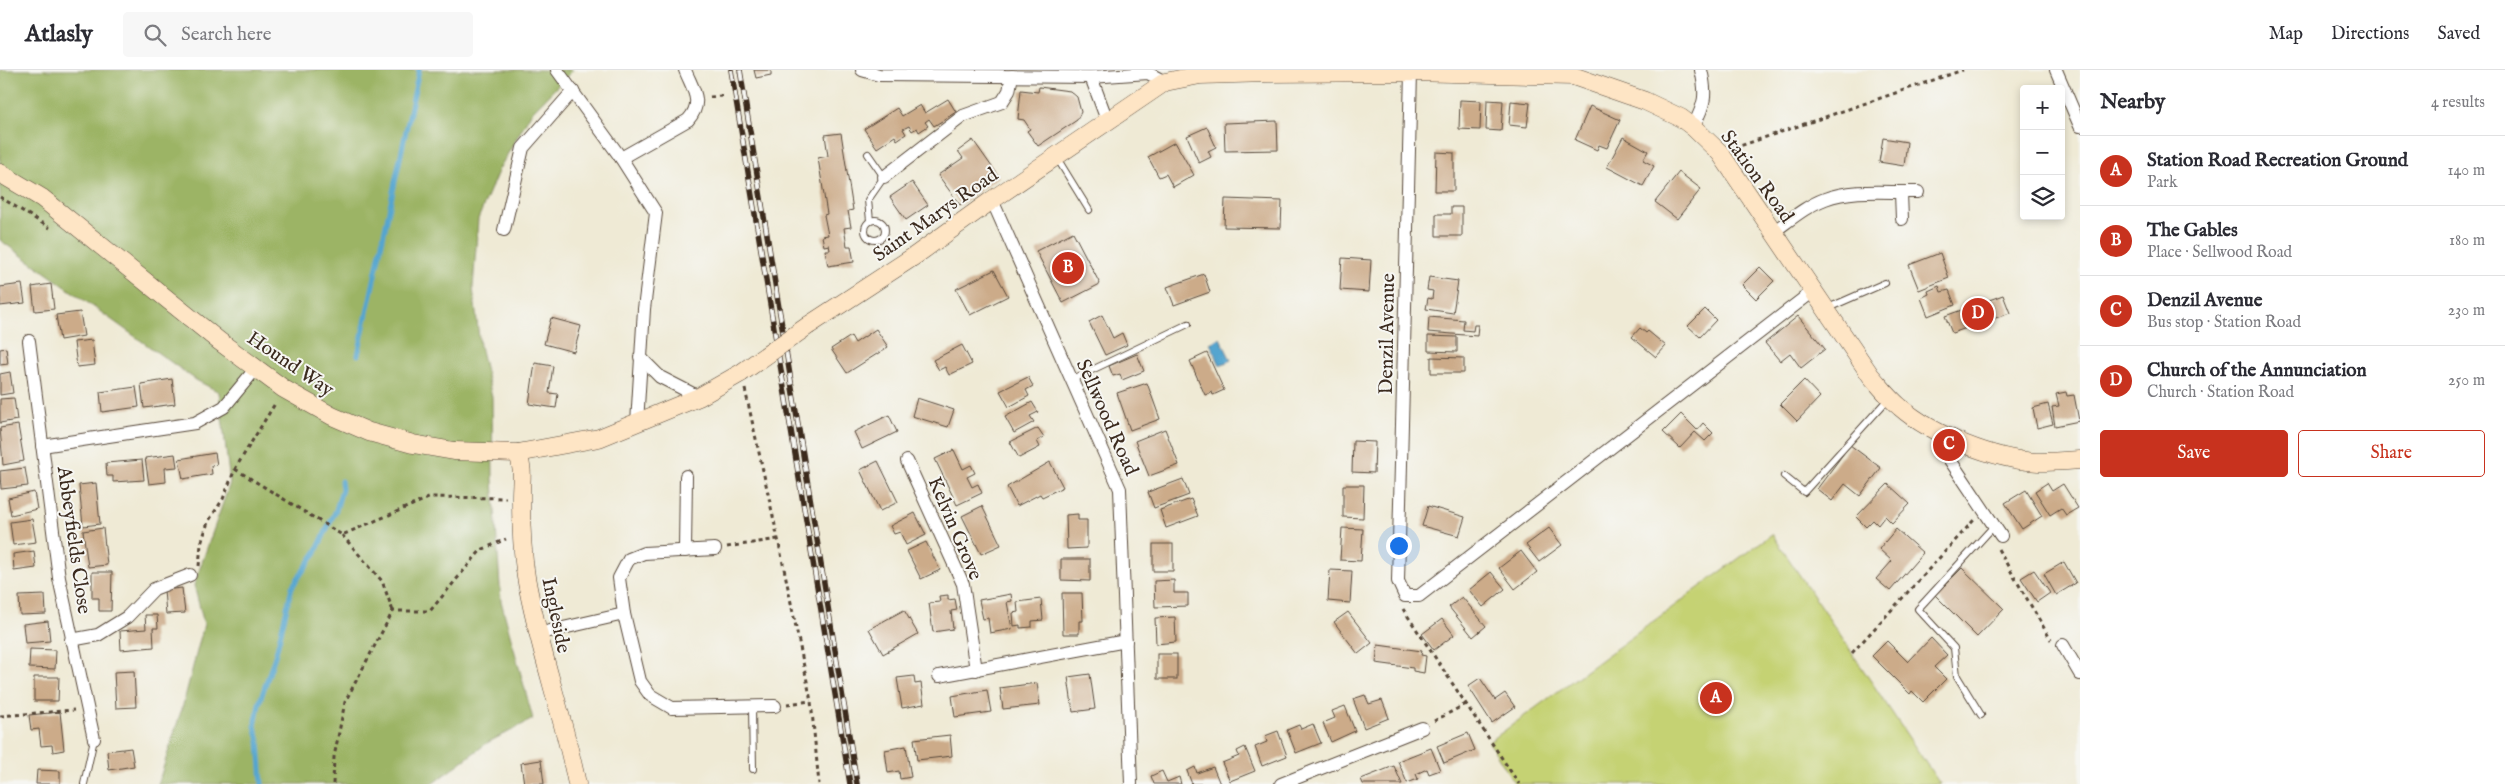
<!DOCTYPE html>
<meta charset="utf-8">
<style>
:root{--surface:#fff;--page:#f7f7f7;--text:#2b2b33;--muted:#7c7c81;--line:#e1e1e2;--accent:#c8321e}
body{margin:0;font-family:"IM FELL English",serif;background:var(--page);color:var(--text)}
.controls{position:absolute;right:15px;top:15px;display:grid;overflow:hidden;border-radius:5px;box-shadow:0 2px 8px #0003}
.controls button{width:45px;height:45px;display:grid;place-items:center;padding:0;border:0;border-bottom:1px solid var(--line);background:var(--surface);color:var(--text);font:25px sans-serif}
.you{position:absolute;left:1398px;top:475px;width:18px;height:18px;margin:-12px;border:4px solid #fff;border-radius:50%;background:#1a73e8;box-shadow:0 0 0 8px #1a73e833}
.badge{display:grid;place-items:center;width:32px;height:32px;border-radius:50%;background:var(--accent);color:#fff;font-size:16px;font-weight:700}
.pin{position:absolute;translate:-50% -50%;border:2px solid #fff;box-shadow:0 1px 5px #0006}
.list{margin:0;padding:0;list-style:none}
h2{display:flex;justify-content:space-between;align-items:center;height:65px;margin:0;padding:0 20px;font-size:21px}
h2 small{font-size:16px;font-weight:400;color:var(--muted)}
.list li{display:grid;grid-template-columns:32px 1fr auto;gap:15px;align-items:center;box-sizing:border-box;height:70px;padding:0 20px;border-top:1px solid var(--line)}
.list b{display:block;font-size:19px;white-space:nowrap}
.list p{margin:0;font-size:16px;white-space:nowrap;color:var(--muted)}
.list em{font-size:16px;font-style:normal;color:var(--muted)}
.actions{display:flex;gap:10px;padding:15px 20px}
.actions a{flex:1;padding:11px 0;border:1px solid var(--accent);border-radius:5px;text-align:center;font-size:18px;color:var(--accent)}
.actions .main{background:var(--accent);color:#fff}
.icon{flex:none;width:28px;height:28px;fill:none;stroke:currentColor;stroke-width:2;stroke-linecap:round;stroke-linejoin:round}
.map{position:relative;flex:none;width:2080px;height:714px;overflow:hidden}
header{display:flex;align-items:center;gap:30px;box-sizing:border-box;height:70px;padding:0 25px;background:var(--surface);border-bottom:1px solid var(--line)}
header strong{font-size:24px}
nav{display:flex;gap:28px;margin-inline-start:auto;font-size:18px}
.search{width:350px;height:45px;background:var(--page);display:flex;align-items:center;gap:12px;box-sizing:border-box;padding:0 18px;border-radius:5px;color:var(--muted);font-size:19px}
main{display:flex}
aside{flex:1;background:var(--surface)}
.map>svg:first-child{display:block}
.green{fill:#c5d273;stroke:#807e48}
.forest{fill:#9cb465;stroke:#6c6f42}
.water{fill:#54a5cf;stroke:#486876}
.lines{fill:none;stroke-linecap:round;stroke-linejoin:round}
.stream{stroke:#54a5cf;stroke-width:5}
.building{fill:#ccab89}
.lane-casing{stroke:#564739;stroke-width:8}
.street-casing{stroke:#564739;stroke-width:14}
.secondary-casing{stroke:#564739;stroke-width:19}
.path{stroke:#564739;stroke-width:3;stroke-dasharray:4 4;stroke-linecap:butt}
.lane{stroke:#fff;stroke-width:6}
.street{stroke:#fff;stroke-width:12}
.secondary{stroke:#fee5c5;stroke-width:18}
.rail-casing{stroke:#3b2a1e;stroke-width:5.5}
.rail{stroke:#f6f6f2;stroke-width:4;stroke-dasharray:11;stroke-linecap:butt}
.secondary-bridge-casing{stroke:#564739;stroke-width:19;stroke-linecap:butt}
.secondary-bridge{stroke:#fee5c5;stroke-width:18}
.labels{text-anchor:middle;stroke-width:4;stroke-linejoin:round;paint-order:stroke}
.street-label{font-size:20px;fill:#3b2a1e;stroke:#f6f6f2}
</style>
<header>
<strong>Atlasly</strong>
<div class="search"><svg class="icon" aria-label="search" viewBox="0 0 24 24"><circle cx="10" cy="10" r="6"/><path d="M15 15l6 6"/></svg>Search here</div>
<nav><a>Map</a><a>Directions</a><a>Saved</a></nav>
</header>
<main>
<div class="map">
<svg width="2080" height="714" viewBox="0 0 2080 714">
<rect width="100%" height="100%" fill="#f6f6f2"/>
<filter id="ink" filterUnits="userSpaceOnUse"><feTurbulence type="fractalNoise" baseFrequency=".02" numOctaves="2"/><feDisplacementMap in="SourceGraphic" scale="10" xChannelSelector="R" yChannelSelector="G"/><feConvolveMatrix kernelMatrix="1 2 1 2 8 2 1 2 1" color-interpolation-filters="sRGB"/></filter>
<filter id="wash" filterUnits="userSpaceOnUse"><feTurbulence type="fractalNoise" baseFrequency=".0096" numOctaves="4" result="noise"/><feDisplacementMap in="SourceGraphic" scale="20" xChannelSelector="R" yChannelSelector="G"/><feGaussianBlur stdDeviation="1.12" result="paint"/><feColorMatrix in="noise" values="0 0 0 0 0 0 0 0 0 0 0 0 0 0 0 0 0 1.4 0 .05"/><feComposite in="paint" operator="in"/></filter>
<g filter="url(#wash)">
<rect width="100%" height="100%" fill="#efead5"/>
<polygon class="green" points="1772,464 1940,714 1515,714 1489,672"/>
<polygon class="forest" points="0,0 573,0 531,43 499,99 478,149 473,218 480,276 492,327 493,410 501,531 533,649 487,673 432,714 158,714 183,635 204,554 194,515 230,413 219,322 196,310 0,170"/>
<polygon class="water" points="1220,268 1231,290 1220,295 1210,273"/>
<g class="lines">
<g class="stream">
<polyline points="358,285 419,0"/>
<polyline points="262,714 259,671 255,656 259,634 276,583 292,517 316,482 336,440 342,419 341,411"/>
</g>
</g>
<g id="blocks">
<g class="building">
<polygon points="754,0 771,0 771,5 756,8"/>
<polygon points="1039,17 1070,21 1077,27 1081,42 1077,50 1038,76 1027,61 1030,59 1024,50 1018,49 1021,20 1038,22"/>
<polygon points="948,29 956,42 934,56 929,49 925,52 928,56 919,62 917,58 912,61 909,56 903,59 906,64 897,70 895,66 877,78 864,59 897,38 902,46 920,35 925,43"/>
<polygon points="1460,30 1481,31 1480,60 1459,59"/>
<polygon points="1487,30 1503,31 1501,61 1486,60"/>
<polygon points="1511,31 1530,33 1527,57 1509,55"/>
<polygon points="1590,36 1620,50 1607,78 1599,75 1597,80 1575,70"/>
<polygon points="1277,51 1278,80 1225,81 1224,53"/>
<polygon points="1207,57 1216,77 1208,81 1211,87 1199,93 1187,66"/>
<polygon points="841,63 853,140 848,141 851,157 844,158 847,176 851,176 854,192 828,196 825,180 830,180 829,175 824,176 822,166 828,165 824,145 827,144 818,88 828,86 825,65"/>
<polygon points="1623,67 1648,81 1643,90 1654,96 1643,116 1607,97"/>
<polygon points="1883,68 1907,72 1904,96 1879,92"/>
<polygon points="973,70 999,107 960,135 938,105 963,88 958,81"/>
<polygon points="1175,72 1194,105 1173,117 1166,104 1159,107 1148,87"/>
<polygon points="1436,82 1454,83 1454,121 1435,121"/>
<polygon points="1679,102 1701,119 1677,149 1655,132"/>
<polygon points="912,112 928,135 906,150 890,127"/>
<polygon points="1225,129 1282,131 1281,158 1224,157"/>
<polygon points="1451,137 1462,137 1462,166 1436,166 1436,144 1451,144"/>
<polygon points="1073,162 1100,214 1063,233 1036,181"/>
<polygon points="1940,183 1949,208 1919,220 1909,195"/>
<polygon points="1342,188 1371,190 1369,222 1340,220"/>
<polygon points="1760,197 1774,211 1756,229 1742,215"/>
<polygon points="994,200 1008,226 970,245 956,219"/>
<polygon points="1204,204 1210,222 1174,235 1167,217"/>
<polygon points="1429,207 1458,211 1453,243 1426,239 1428,228 1432,229 1433,221 1427,220"/>
<polygon points="22,214 25,233 0,236 0,217"/>
<polygon points="51,214 54,239 35,241 32,217"/>
<polygon points="1939,216 1941,222 1949,220 1955,235 1928,246 1921,228 1929,224 1928,221"/>
<polygon points="2003,225 2010,243 1952,263 1945,246"/>
<polygon points="1705,239 1716,250 1700,267 1688,256"/>
<polygon points="80,242 84,266 60,270 56,245"/>
<polygon points="1102,245 1113,268 1122,263 1127,275 1105,285 1089,252"/>
<polygon points="1798,246 1825,279 1801,298 1790,283 1780,291 1765,273"/>
<polygon points="1429,247 1464,250 1463,260 1473,261 1474,255 1478,255 1477,266 1428,262"/>
<polygon points="551,248 581,256 574,282 544,274"/>
<polygon points="1640,258 1646,263 1648,261 1666,276 1656,287 1632,267"/>
<polygon points="876,259 888,277 847,303 831,279 851,266 855,273"/>
<polygon points="1428,266 1457,267 1457,282 1428,281"/>
<polygon points="92,270 95,295 77,297 74,272"/>
<polygon points="962,275 972,294 949,305 945,297 939,300 933,290"/>
<polygon points="6,278 8,294 0,295 0,279"/>
<polygon points="1207,283 1224,320 1213,325 1212,322 1205,325 1190,291"/>
<polygon points="1137,284 1144,301 1122,310 1120,304 1113,306 1109,296"/>
<polygon points="1431,287 1464,288 1464,303 1431,303"/>
<polygon points="535,293 553,296 549,323 558,324 556,338 529,334"/>
<polygon points="10,302 13,323 0,325 0,304"/>
<polygon points="1028,307 1033,316 1026,320 1029,326 1009,337 1000,321"/>
<polygon points="172,309 175,334 144,338 141,314"/>
<polygon points="1804,310 1820,327 1797,351 1780,334"/>
<polygon points="1147,313 1160,349 1130,360 1117,323"/>
<polygon points="136,317 139,337 102,342 100,322"/>
<polygon points="2066,322 2067,326 2074,325 2079,351 2055,356 2052,337 2059,336 2056,324"/>
<polygon points="14,328 17,350 0,353 0,329"/>
<polygon points="917,328 954,340 948,357 912,346"/>
<polygon points="1032,332 1038,342 1030,346 1034,352 1014,363 1005,347"/>
<polygon points="2048,334 2053,354 2037,358 2033,338"/>
<polygon points="1681,344 1697,360 1703,353 1713,363 1705,371 1695,362 1680,378 1663,362"/>
<polygon points="889,345 897,362 862,379 854,362"/>
<polygon points="18,355 24,391 3,395 0,358"/>
<polygon points="1038,358 1044,367 1037,371 1040,377 1019,388 1010,372"/>
<polygon points="1165,359 1179,395 1149,406 1135,371"/>
<polygon points="1353,371 1375,372 1374,403 1352,402"/>
<polygon points="1850,375 1881,398 1860,426 1845,414 1832,431 1817,419"/>
<polygon points="954,380 963,399 971,395 975,403 967,407 972,417 978,414 982,423 957,435 935,389"/>
<polygon points="215,383 217,395 211,396 212,404 183,409 179,389"/>
<polygon points="175,384 177,397 165,398 166,412 149,414 145,388"/>
<polygon points="142,390 144,410 113,412 113,406 107,406 106,393"/>
<polygon points="878,391 898,432 880,441 860,400"/>
<polygon points="1050,392 1063,417 1042,427 1040,424 1017,436 1007,417"/>
<polygon points="25,398 28,416 1,419 0,401"/>
<polygon points="1183,409 1189,425 1154,438 1148,422"/>
<polygon points="96,413 100,454 83,456 79,415"/>
<polygon points="2047,413 2052,421 2063,414 2078,438 2066,445 2061,438 2050,445 2035,421"/>
<polygon points="1888,414 1910,434 1892,453 1885,446 1878,455 1873,450 1866,457 1856,447"/>
<polygon points="1343,415 1364,415 1363,448 1343,447"/>
<polygon points="2026,420 2042,446 2022,459 2005,433"/>
<polygon points="34,422 37,439 11,445 8,428"/>
<polygon points="1191,429 1198,446 1166,458 1160,440"/>
<polygon points="982,436 1001,475 981,484 962,446"/>
<polygon points="1428,436 1465,447 1459,466 1422,456"/>
<polygon points="915,443 926,465 906,475 900,462 894,464 890,456"/>
<polygon points="1078,444 1078,450 1087,450 1087,478 1067,479 1066,445"/>
<polygon points="32,449 36,472 13,475 10,452"/>
<polygon points="103,458 107,495 88,497 83,461"/>
<polygon points="1342,458 1363,459 1361,491 1340,490"/>
<polygon points="1549,458 1562,475 1539,492 1526,475"/>
<polygon points="1896,459 1923,483 1890,521 1876,509 1892,491 1879,479"/>
<polygon points="926,472 940,500 921,509 907,481"/>
<rect x="1153" y="474" width="20" height="27"/>
<polygon points="34,481 36,498 14,501 13,484"/>
<polygon points="1521,481 1537,502 1515,519 1499,498"/>
<polygon points="1061,489 1090,489 1090,511 1061,510"/>
<polygon points="2064,492 2076,513 2056,525 2044,504"/>
<polygon points="1962,498 2004,539 1977,567 1935,525"/>
<polygon points="1330,500 1352,501 1350,533 1328,531"/>
<polygon points="2034,500 2050,523 2037,532 2021,508"/>
<polygon points="92,502 112,502 111,541 99,541 99,528 92,528"/>
<polygon points="1491,502 1505,519 1483,537 1469,520"/>
<polygon points="1174,510 1174,523 1188,523 1188,536 1155,537 1154,511"/>
<polygon points="182,518 185,543 166,544 164,520"/>
<polygon points="1062,523 1082,523 1083,551 1079,551 1079,564 1063,564"/>
<polygon points="1011,524 1012,531 1007,532 1012,559 990,563 988,548 983,549 979,530"/>
<polygon points="45,525 46,544 20,545 19,526"/>
<polygon points="948,525 948,530 955,529 957,540 951,541 953,559 933,562 929,533 940,532 939,526"/>
<polygon points="1462,527 1486,556 1473,567 1449,537"/>
<polygon points="1041,529 1043,550 1032,551 1032,557 1020,558 1020,555 1014,556 1013,543 1018,542 1017,532"/>
<polygon points="904,540 918,564 883,584 869,559"/>
<polygon points="1348,542 1372,573 1358,584 1334,552"/>
<polygon points="145,545 157,545 158,558 153,558 154,577 121,580 120,561 146,559"/>
<polygon points="1175,547 1176,572 1156,574 1155,548"/>
<polygon points="1442,549 1454,565 1434,580 1422,564"/>
<polygon points="48,551 50,571 25,573 23,554"/>
<polygon points="1931,568 1947,585 1934,597 1946,609 1923,632 1912,621 1910,624 1872,586 1887,571 1908,592"/>
<polygon points="1378,575 1422,581 1421,585 1426,586 1424,603 1413,601 1413,598 1376,593"/>
<polygon points="30,579 56,580 55,599 29,598"/>
<rect x="1157" y="584" width="20" height="25"/>
<polygon points="134,601 136,637 116,638 114,602"/>
<polygon points="1090,604 1095,639 1073,642 1068,607"/>
<polygon points="914,606 915,614 921,613 924,634 902,638 897,608"/>
<polygon points="34,607 59,607 58,631 34,631"/>
<polygon points="1480,608 1495,630 1505,623 1515,637 1492,653 1468,616"/>
<polygon points="1037,613 1040,635 1003,639 1000,618"/>
<polygon points="987,620 991,642 955,647 952,626"/>
<polygon points="1365,625 1369,634 1382,630 1389,648 1364,658 1353,629"/>
<polygon points="1345,636 1355,661 1331,672 1323,653 1335,648 1332,641"/>
<polygon points="60,642 64,680 53,682 52,675 41,676 39,659 31,660 29,645"/>
<polygon points="1313,654 1321,673 1296,683 1287,660 1299,655 1301,659"/>
<polygon points="1278,661 1287,686 1262,696 1255,677 1267,672 1265,666"/>
<polygon points="1468,663 1475,680 1444,693 1437,676"/>
<polygon points="950,665 952,686 917,690 914,669"/>
<polygon points="906,676 911,707 900,709 899,701 888,703 885,680"/>
<polygon points="1245,677 1255,701 1230,711 1222,693 1239,686 1237,681"/>
<polygon points="131,678 134,696 109,700 107,681"/>
<polygon points="1431,678 1440,700 1429,704 1427,699 1416,704 1418,709 1407,713 1398,691"/>
<polygon points="541,690 544,714 524,714 521,693"/>
<polygon points="1394,696 1402,714 1363,714 1361,709"/>
<polygon points="1195,697 1197,703 1213,697 1220,714 1192,714 1187,701"/>
<polygon points="37,700 60,701 60,714 36,714"/>
<polygon points="1162,701 1167,712 1179,707 1181,714 1154,714 1151,706"/>
</g>
</g>
</g>
<g filter="url(#ink)">
<use href="#blocks" fill-opacity="0" stroke="#564739" stroke-width="1"/>
<g class="lines">
<defs>
<g id="lane">
<polyline points="868,84 884,107 868,130 870,151"/>
<polyline points="1057,88 1089,140"/>
<circle cx="875" cy="160" r="10"/>
<polyline points="1828,238 1885,213"/>
<polyline points="1071,310 1188,254"/>
<polyline points="1784,406 1804,422 1889,328"/>
<polyline points="752,636 753,699"/>
<polyline points="1981,645 1957,606 1954,578 1918,539 1994,456"/>
<polyline points="84,714 94,669"/>
</g>
<g id="street">
<polyline points="557,0 621,88 656,143 644,239 637,353"/>
<polyline points="862,0 879,5 1091,7 1148,3 1165,12"/>
<polyline points="2056,0 2080,56"/>
<polyline points="1411,2 1398,511 1405,526 1419,526 1812,222"/>
<polyline points="1091,7 1107,50"/>
<path d="M1693 57C1705 34 1707 25 1701 0"/>
<path d="M621 88 688 50C704 32 693 20 685 0"/>
<polyline points="884,107 963,46 1002,32 1009,21 1012,6"/>
<polyline points="1901,123 1902,149"/>
<polyline points="992,130 1120,419 1131,714"/>
<polyline points="504,160 523,78 573,21"/>
<path d="M1773 162C1790 150 1806 136 1825 129 1854 118 1888 123 1918 122"/>
<polyline points="29,271 59,508 94,669"/>
<polyline points="640,287 660,307 699,327"/>
<polyline points="1955,369 1950,390 2001,466"/>
<polyline points="42,376 195,353 224,337 257,297"/>
<polyline points="907,391 963,514 976,600"/>
<polyline points="715,479 644,483 629,489 619,508 624,544 640,611 650,625 672,638 775,636"/>
<polyline points="685,481 686,406"/>
<polyline points="537,564 624,544"/>
<polyline points="71,570 98,565 127,547 154,519 190,505"/>
<polyline points="2063,575 2080,604"/>
<polyline points="939,606 1126,571"/>
<polyline points="1281,714 1422,658"/>
</g>
<g id="secondary">
<polyline points="0,103 42,128 219,271 284,319 332,346 369,362 413,374 454,381 518,383 599,368 699,327 741,303"/>
<path d="M809 255 916 185 992 130 1165 12 1200 5 1268 3 1411 2 1573 6 1645 31 1681 48 1693 57 1720 83 1871 306C1880 316 1889 328 1900 337 1932 365 1995 390 2038 392 2052 392 2066 391 2080 390"/>
<path d="M518 383C524 402 521 408 521 427 521 454 522 481 526 507 538 577 563 644 577 714"/>
</g>
</defs>
<use href="#lane" class="lane-casing"/>
<use href="#street" class="street-casing"/>
<use href="#secondary" class="secondary-casing"/>
<g class="path">
<polyline points="710,27 722,26"/>
<polyline points="1734,78 1963,0"/>
<polyline points="0,127 50,158"/>
<polyline points="745,319 778,469 811,631 819,714"/>
<polyline points="235,399 342,465 431,427 506,428"/>
<polyline points="342,465 382,511 393,541"/>
<polyline points="727,477 778,469"/>
<polyline points="1998,479 2051,570"/>
<polyline points="199,496 201,474 208,452 223,429 235,399 276,332"/>
<polyline points="1403,539 1519,714"/>
<polyline points="1852,583 1974,450"/>
<polyline points="787,634 811,631"/>
<polyline points="0,646 74,640"/>
<polyline points="1434,651 1468,633"/>
<polyline points="333,714 334,687 345,632 393,541 430,541 481,480 506,469"/>
</g>
<use href="#lane" class="lane"/>
<use href="#street" class="street"/>
<use href="#secondary" class="secondary"/>
<defs>
<g id="rail">
<polyline points="731,0 850,714"/>
<polyline points="740,0 857,714"/>
</g>
</defs>
<use href="#rail" class="rail-casing"/>
<use href="#rail" class="rail"/>
<defs>
<polyline id="secondary-bridge" points="741,303 809,255"/>
</defs>
<use href="#secondary-bridge" class="secondary-bridge-casing"/>
<use href="#secondary-bridge" class="secondary-bridge"/>
</g>
</g>
<g class="labels">
<g class="street-label">
<text transform="translate(1758 106) rotate(54)" y="7">Station Road</text>
<text transform="translate(935 144) rotate(-35)" y="7">Saint Marys Road</text>
<text transform="translate(1386 264) rotate(-89)" y="7">Denzil Avenue</text>
<text transform="translate(291 293) rotate(34)" y="7">Hound Way</text>
<text transform="translate(1108 347) rotate(66)" y="7">Sellwood Road</text>
<text transform="translate(956 458) rotate(67)" y="7">Kelvin Grove</text>
<text transform="translate(75 470) rotate(82)" y="7">Abbeyfields Close</text>
<text transform="translate(557 545) rotate(78)" y="7">Ingleside</text>
</g>
</g>
</svg>
<div class="controls">
<button>+</button>
<button>−</button>
<button><svg class="icon" aria-label="layers" viewBox="0 0 24 24"><path d="M12 4l9 5-9 5-9-5zM3 14l9 5 9-5"/></svg></button>
</div>
<div class="you"></div>
<div class="pin badge" style="left:1716px;top:628px">A</div>
<div class="pin badge" style="left:1068px;top:198px">B</div>
<div class="pin badge" style="left:1949px;top:375px">C</div>
<div class="pin badge" style="left:1978px;top:244px">D</div>
</div>
<aside>
<h2>Nearby<small>4 results</small></h2>
<ul class="list">
<li><span class="badge">A</span><div><b>Station Road Recreation Ground</b><p>Park</p></div><em>140 m</em></li>
<li><span class="badge">B</span><div><b>The Gables</b><p>Place · Sellwood Road</p></div><em>180 m</em></li>
<li><span class="badge">C</span><div><b>Denzil Avenue</b><p>Bus stop · Station Road</p></div><em>230 m</em></li>
<li><span class="badge">D</span><div><b>Church of the Annunciation</b><p>Church · Station Road</p></div><em>250 m</em></li>
</ul>
<div class="actions"><a class="main">Save</a><a>Share</a></div>
</aside>
</main>
